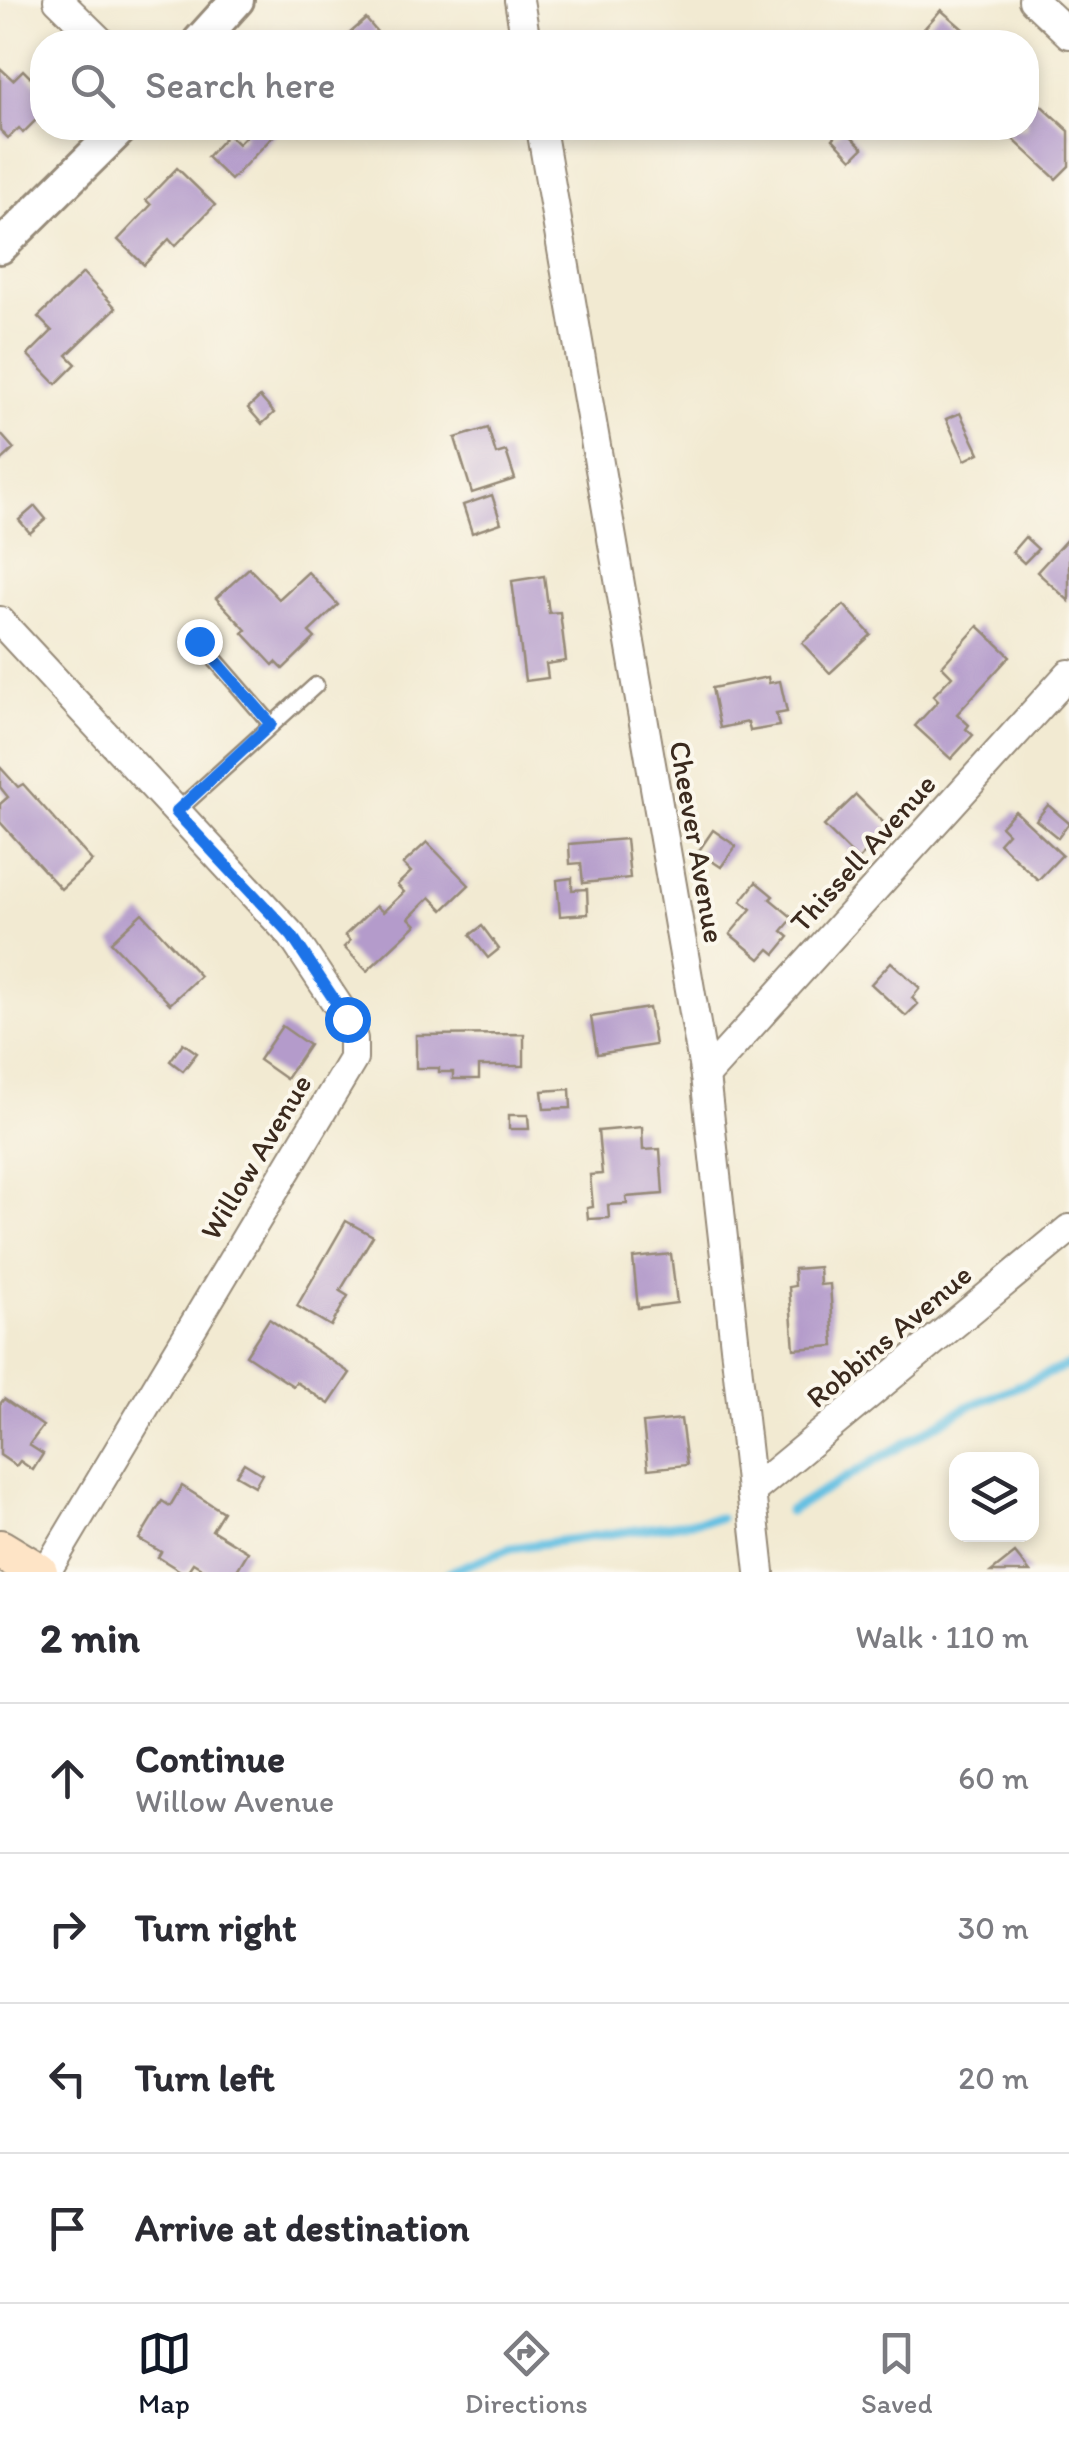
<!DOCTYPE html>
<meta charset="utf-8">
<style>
:root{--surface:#fff;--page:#f7f7f7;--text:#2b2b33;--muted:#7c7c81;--line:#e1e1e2;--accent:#111827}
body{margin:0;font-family:Itim,sans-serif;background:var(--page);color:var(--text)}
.controls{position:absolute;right:30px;bottom:30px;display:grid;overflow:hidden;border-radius:20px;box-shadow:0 5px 15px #0003}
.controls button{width:90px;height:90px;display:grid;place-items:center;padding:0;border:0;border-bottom:2px solid var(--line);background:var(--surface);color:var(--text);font:50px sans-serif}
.stop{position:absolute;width:30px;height:30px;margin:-22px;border:8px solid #1a73e8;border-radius:50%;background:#fff}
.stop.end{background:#1a73e8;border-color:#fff;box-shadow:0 2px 10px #0008}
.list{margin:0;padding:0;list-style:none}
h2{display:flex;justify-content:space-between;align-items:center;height:130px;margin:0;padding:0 40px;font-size:42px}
h2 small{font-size:32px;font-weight:400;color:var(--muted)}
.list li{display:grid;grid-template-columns:65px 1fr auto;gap:30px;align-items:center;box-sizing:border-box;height:150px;padding:0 40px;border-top:2px solid var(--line)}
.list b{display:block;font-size:38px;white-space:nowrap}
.list p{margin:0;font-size:32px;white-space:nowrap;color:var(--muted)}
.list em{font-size:32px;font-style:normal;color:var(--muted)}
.icon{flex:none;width:55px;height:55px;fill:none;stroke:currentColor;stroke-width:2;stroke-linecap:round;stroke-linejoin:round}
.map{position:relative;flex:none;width:1069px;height:1572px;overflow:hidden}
.search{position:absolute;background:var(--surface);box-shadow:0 5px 15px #0003;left:30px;right:30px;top:30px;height:110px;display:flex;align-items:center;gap:25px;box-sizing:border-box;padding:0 35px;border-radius:40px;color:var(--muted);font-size:38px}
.sheet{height:730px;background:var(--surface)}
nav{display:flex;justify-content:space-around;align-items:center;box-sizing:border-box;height:140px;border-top:2px solid var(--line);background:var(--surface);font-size:28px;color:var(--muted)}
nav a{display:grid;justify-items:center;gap:5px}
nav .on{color:var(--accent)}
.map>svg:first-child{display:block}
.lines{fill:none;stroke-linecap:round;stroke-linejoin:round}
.stream{stroke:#65c0e2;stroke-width:9}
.building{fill:#b49bcb}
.service-casing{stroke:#968a78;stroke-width:19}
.minor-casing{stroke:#968a78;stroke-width:32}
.tertiary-casing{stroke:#968a78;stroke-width:38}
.secondary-casing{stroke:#968a78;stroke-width:42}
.service{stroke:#fff;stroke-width:14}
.minor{stroke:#fff;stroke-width:28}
.tertiary{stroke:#fff;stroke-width:32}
.secondary{stroke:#fee4c6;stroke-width:38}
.route{stroke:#1a73e8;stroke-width:12}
.labels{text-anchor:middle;stroke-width:8;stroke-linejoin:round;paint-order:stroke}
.street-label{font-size:30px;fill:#3b2a1e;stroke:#fbf7ec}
</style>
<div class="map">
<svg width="1069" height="1572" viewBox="0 0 1069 1572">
<rect width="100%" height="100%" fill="#fbf7ec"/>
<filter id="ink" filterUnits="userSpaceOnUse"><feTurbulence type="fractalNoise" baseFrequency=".01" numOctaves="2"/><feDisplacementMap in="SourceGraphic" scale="20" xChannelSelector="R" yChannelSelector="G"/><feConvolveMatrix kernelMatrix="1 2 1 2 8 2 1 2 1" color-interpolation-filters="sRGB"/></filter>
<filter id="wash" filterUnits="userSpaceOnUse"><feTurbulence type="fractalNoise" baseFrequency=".0048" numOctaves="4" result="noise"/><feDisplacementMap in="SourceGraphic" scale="40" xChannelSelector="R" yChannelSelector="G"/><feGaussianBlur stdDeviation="2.25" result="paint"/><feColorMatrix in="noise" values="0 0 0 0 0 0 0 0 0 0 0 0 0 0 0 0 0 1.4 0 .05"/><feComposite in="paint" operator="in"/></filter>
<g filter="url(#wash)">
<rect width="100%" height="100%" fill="#f2ead2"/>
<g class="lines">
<g class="stream">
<polyline points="789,1511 969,1406 1069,1365"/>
<polyline points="449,1572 511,1548 720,1518"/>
</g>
</g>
<g id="blocks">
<g class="building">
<polygon points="941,10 978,42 912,42"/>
<polygon points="366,19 377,32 366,42 359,42 350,33"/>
<polygon points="0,68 13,80 23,70 42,89 42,114 23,133 19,128 8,138 0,130"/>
<polygon points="1033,98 1069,131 1069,166 1056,179 1003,130 1006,128 1026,128 1026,105"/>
<polygon points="237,128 281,128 231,180 207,157 228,134 238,144 246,136"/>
<polygon points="843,128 863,148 852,159 833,139"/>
<polygon points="177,168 215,205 175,246 169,239 144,265 118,240 151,205 146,200"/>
<polygon points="83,273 116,308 67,355 76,364 56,384 28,355 52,331 38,317"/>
<polygon points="260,397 274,413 262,424 248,408"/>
<polygon points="960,413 979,453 965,460 946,419"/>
<polygon points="488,428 496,454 506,451 515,479 472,493 455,438"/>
<polygon points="0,433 14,449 0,462"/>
<polygon points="492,495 501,523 472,533 463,505"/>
<polygon points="35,506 46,519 30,533 19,520"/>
<polygon points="1025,537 1038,549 1024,563 1012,552"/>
<polygon points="1069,537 1069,601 1037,572"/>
<polygon points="249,568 279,599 308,572 338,605 309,632 315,638 283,669 276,662 273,665 243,633 246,630 216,598"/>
<polygon points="544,576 549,613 560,612 566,661 546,664 548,678 525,681 512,581"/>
<polygon points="844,605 871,635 830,673 802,643"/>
<polygon points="978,626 1010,656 957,714 969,725 966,729 973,735 951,759 915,726 938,701 933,696 952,676 942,666"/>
<polygon points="768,677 769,683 780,681 787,712 776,714 779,726 750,731 748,722 720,728 712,688"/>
<polygon points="0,767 18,787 23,784 92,861 61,889 0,822 0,804 8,797 0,787"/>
<polygon points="856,795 889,828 858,860 824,826"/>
<polygon points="1048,805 1069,823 1058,838 1036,820"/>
<polygon points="1015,811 1062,855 1038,880 999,843 1008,833 1001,826"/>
<polygon points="713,830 736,846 721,867 698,852"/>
<polygon points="626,839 630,878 583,883 581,863 570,864 569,844"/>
<polygon points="427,842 469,885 443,910 430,897 409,918 416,925 367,971 344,947 350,941 345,935 376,906 383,912 404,892 397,885 411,872 403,864"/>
<polygon points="572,878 572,890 587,889 588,914 560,916 557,880"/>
<polygon points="756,882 773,896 770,899 793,918 782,931 789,937 775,954 769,949 760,959 730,934 751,909 741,901"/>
<polygon points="142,913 200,976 170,1004 111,942"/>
<polygon points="482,926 499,949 488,958 470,935"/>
<polygon points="891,962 920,988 912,998 918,1004 906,1016 871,984"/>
<polygon points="649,1008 655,1045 597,1054 591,1017"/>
<polygon points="282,1026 309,1045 286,1079 259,1060"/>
<polygon points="524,1034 524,1066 479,1066 479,1079 453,1079 453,1072 439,1072 439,1068 416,1068 416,1035"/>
<polygon points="183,1043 197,1053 183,1071 170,1061"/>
<polygon points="570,1089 571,1108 544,1109 542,1091"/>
<polygon points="509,1115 528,1115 529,1129 509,1129"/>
<polygon points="642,1127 643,1150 660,1149 663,1194 626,1197 627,1204 608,1205 609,1218 588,1219 587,1208 593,1207 590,1175 602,1174 598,1131"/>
<polygon points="346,1221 373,1236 340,1291 348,1296 331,1326 297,1306"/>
<polygon points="671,1254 677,1303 638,1308 633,1258"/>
<polygon points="819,1267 820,1285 830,1284 834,1346 794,1349 789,1287 795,1286 794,1269"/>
<polygon points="269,1319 350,1373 329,1404 296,1382 293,1386 246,1355"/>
<polygon points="4,1399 43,1426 29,1445 43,1454 33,1470 20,1461 16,1466 0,1455 0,1404"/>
<polygon points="681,1419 687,1465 648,1469 643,1423"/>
<polygon points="244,1463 262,1474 255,1486 236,1475"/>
<polygon points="182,1486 223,1512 212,1530 248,1552 236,1572 208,1572 193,1563 187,1572 182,1572 158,1557 161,1552 139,1539 162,1501 170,1506"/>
<polygon points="1015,1553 1030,1572 991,1572"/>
</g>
</g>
</g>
<g filter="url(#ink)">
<use href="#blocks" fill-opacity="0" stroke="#968a78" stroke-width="2.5"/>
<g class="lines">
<defs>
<g id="service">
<polyline points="199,641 271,724"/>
<polyline points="176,812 316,685"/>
</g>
<g id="minor">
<polyline points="58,0 101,42"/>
<polyline points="519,0 526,42"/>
<polyline points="1033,0 1069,34"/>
<polyline points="541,128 705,1076 760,1572"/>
<polyline points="0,621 292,936 347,1019 353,1039 353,1059 46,1572"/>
<polyline points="705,1076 1069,674"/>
<polyline points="751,1492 1069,1229"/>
</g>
<g id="tertiary">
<polyline points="199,42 237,0"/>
<polyline points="0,247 121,128"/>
</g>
<polyline id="secondary" points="0,1549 38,1572"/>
</defs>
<use href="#service" class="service-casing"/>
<use href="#minor" class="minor-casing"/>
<use href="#tertiary" class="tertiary-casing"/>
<use href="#secondary" class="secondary-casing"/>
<use href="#service" class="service"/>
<use href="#minor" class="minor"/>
<use href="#tertiary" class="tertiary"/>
<use href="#secondary" class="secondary"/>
</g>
</g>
<g class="lines" filter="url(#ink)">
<polyline class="route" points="199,641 271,724 176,812 292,936 347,1019"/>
</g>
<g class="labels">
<g class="street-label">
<text transform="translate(697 842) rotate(80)" y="10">Cheever Avenue</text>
<text transform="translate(863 853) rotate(-48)" y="10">Thissell Avenue</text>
<text transform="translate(256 1157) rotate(-59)" y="10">Willow Avenue</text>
<text transform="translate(889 1336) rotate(-40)" y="10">Robbins Avenue</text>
</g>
</g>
</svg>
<div class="controls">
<button><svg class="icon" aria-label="layers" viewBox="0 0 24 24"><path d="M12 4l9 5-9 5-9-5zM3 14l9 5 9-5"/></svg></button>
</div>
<div class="stop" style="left:347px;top:1019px"></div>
<div class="stop end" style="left:199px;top:641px"></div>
<div class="search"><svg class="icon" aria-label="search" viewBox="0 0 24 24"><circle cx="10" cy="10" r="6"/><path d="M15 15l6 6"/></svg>Search here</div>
</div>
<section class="sheet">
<h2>2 min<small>Walk · 110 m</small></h2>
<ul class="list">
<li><svg class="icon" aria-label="ahead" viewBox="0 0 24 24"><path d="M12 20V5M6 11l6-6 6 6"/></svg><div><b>Continue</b><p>Willow Avenue</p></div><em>60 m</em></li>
<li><svg class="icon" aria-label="right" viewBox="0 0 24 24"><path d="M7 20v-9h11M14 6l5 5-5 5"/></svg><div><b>Turn right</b></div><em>30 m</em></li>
<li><svg class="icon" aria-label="left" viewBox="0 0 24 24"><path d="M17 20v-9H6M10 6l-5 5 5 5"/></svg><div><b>Turn left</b></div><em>20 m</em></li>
<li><svg class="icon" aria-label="arrive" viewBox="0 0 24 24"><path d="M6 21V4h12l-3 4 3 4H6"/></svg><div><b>Arrive at destination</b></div></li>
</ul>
</section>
<nav>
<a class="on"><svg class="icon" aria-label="map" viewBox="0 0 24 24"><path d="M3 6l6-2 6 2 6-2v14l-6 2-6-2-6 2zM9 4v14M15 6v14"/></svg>Map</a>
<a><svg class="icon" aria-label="directions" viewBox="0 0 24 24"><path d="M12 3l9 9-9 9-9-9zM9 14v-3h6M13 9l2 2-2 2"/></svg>Directions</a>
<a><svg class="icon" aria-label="saved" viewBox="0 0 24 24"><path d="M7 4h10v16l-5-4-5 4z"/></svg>Saved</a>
</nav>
